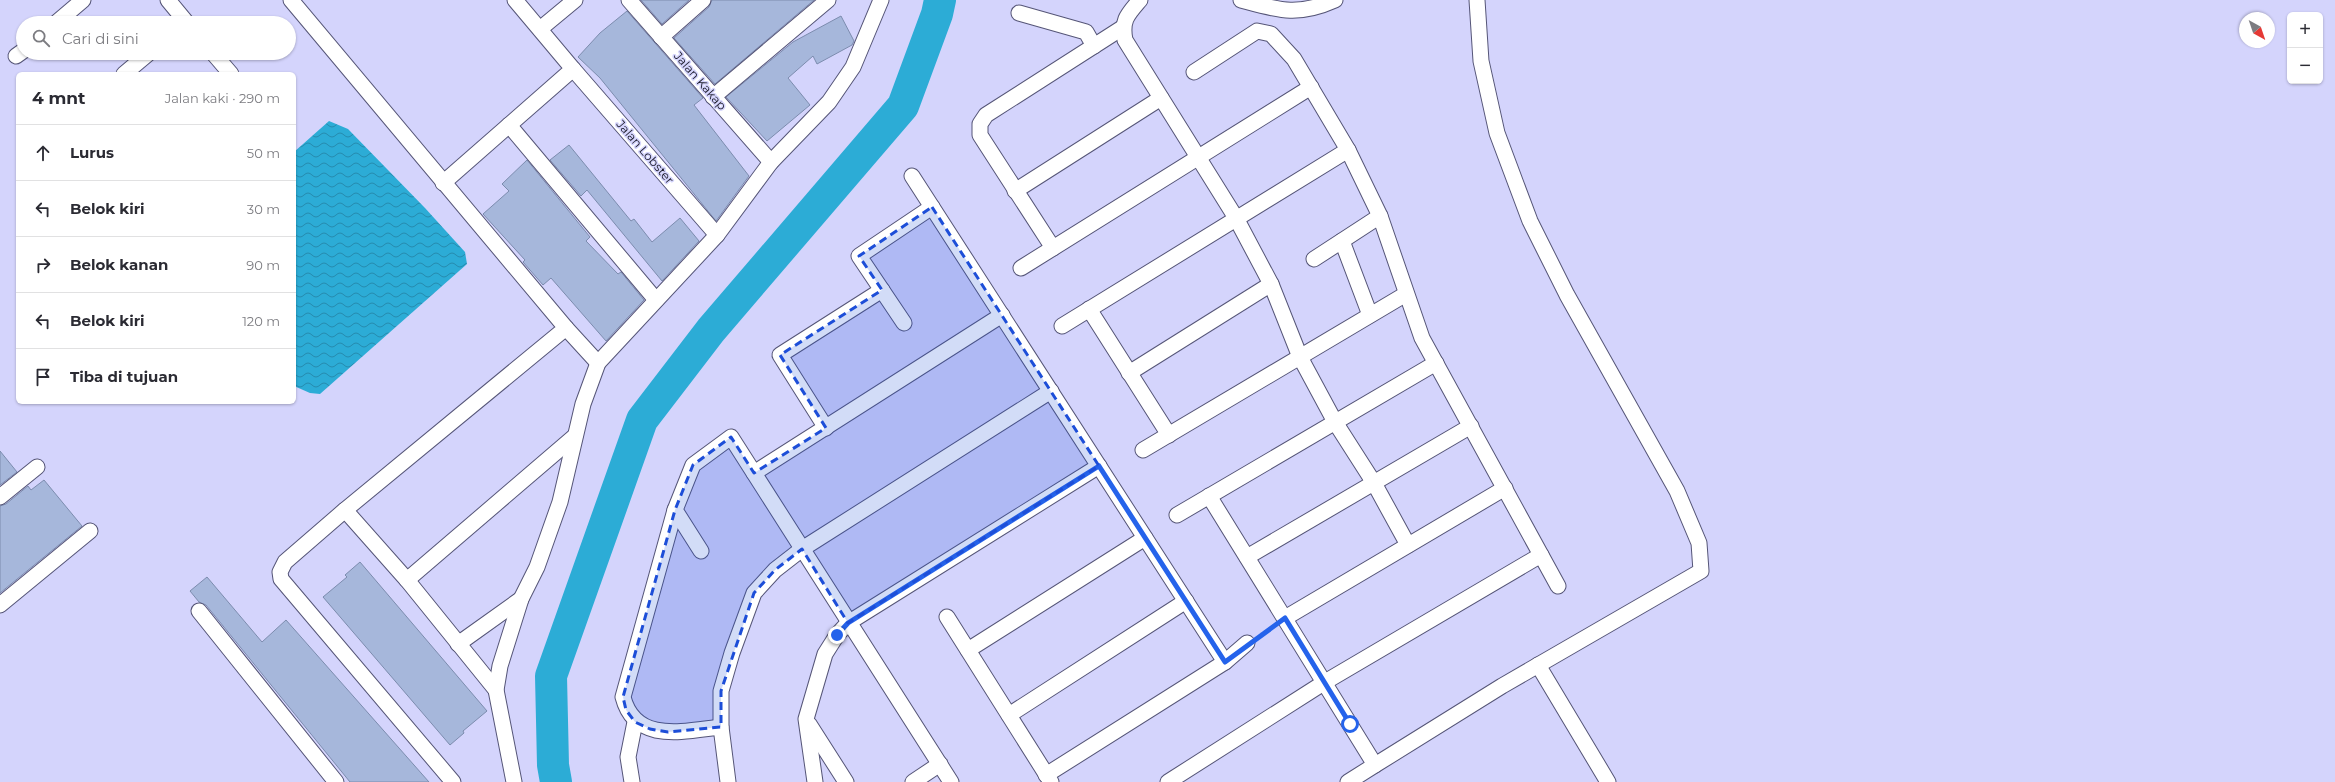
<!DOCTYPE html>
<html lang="id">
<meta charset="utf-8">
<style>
:root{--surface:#fff;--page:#f7f7f7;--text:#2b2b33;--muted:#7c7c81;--line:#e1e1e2}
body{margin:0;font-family:Montserrat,sans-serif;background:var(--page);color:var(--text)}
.controls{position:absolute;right:12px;top:12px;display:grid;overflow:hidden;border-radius:6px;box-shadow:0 1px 3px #0004}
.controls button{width:36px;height:36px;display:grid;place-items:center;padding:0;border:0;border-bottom:1px solid var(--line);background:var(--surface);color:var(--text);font:20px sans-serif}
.compass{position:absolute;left:2239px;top:12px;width:36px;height:36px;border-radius:50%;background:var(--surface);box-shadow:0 1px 3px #0004;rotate:140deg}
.stop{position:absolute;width:12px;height:12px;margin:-9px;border:3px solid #2563eb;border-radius:50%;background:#fff}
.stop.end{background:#2563eb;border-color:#fff;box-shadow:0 1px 4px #0008}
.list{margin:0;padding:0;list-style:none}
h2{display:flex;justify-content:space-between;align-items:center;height:52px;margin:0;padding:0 16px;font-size:17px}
h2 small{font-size:13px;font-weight:400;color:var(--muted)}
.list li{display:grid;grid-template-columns:26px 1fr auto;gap:12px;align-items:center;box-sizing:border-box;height:56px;padding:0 16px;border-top:1px solid var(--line)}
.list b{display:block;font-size:15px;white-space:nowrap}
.list em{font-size:13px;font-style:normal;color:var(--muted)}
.icon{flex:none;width:22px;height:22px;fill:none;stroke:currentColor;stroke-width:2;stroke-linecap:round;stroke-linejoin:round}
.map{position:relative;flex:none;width:2335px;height:782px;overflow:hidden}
.search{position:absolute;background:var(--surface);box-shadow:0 1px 3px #0004;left:16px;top:16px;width:280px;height:44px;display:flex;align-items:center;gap:10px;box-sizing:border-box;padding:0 14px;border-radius:22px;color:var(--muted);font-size:15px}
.panel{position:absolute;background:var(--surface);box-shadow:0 1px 3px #0004;left:16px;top:72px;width:280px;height:332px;border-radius:6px}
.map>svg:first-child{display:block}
.water{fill:url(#water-waves)}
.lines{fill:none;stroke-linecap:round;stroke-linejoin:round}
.river{stroke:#2cacd6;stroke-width:32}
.building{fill:#a6b7db;stroke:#7c8cae}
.minor-casing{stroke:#557;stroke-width:17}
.path{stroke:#8f8fad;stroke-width:2.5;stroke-dasharray:1 3;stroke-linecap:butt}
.minor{stroke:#fff;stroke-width:15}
.route{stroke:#2563eb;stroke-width:5}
.marked{fill:#1d4ed8;fill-opacity:0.2;stroke:#1d4ed8;stroke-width:3;stroke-dasharray:8 5;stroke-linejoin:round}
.labels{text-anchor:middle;stroke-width:3;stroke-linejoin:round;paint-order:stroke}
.street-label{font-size:12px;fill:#191927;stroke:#d4d4fc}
</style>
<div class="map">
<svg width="2335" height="782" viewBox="0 0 2335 782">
<defs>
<pattern id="water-waves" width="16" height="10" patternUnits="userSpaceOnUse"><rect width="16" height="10" fill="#2cacd6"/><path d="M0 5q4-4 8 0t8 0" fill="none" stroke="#258bae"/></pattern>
</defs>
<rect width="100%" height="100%" fill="#d4d4fc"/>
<polygon class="water" points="329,121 348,129 425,208 465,252 467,264 320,394 310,393 294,386 294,152"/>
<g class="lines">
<polyline class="river" points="556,782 553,765 551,676 642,420 711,330 903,106 937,14 940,0"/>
</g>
<g class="building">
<polygon points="641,0 689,0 662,24"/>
<polygon points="712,0 814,0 715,84 674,38 709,7"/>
<polygon points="627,11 703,98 694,105 749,176 716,221 600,78 578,57 600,33"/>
<polygon points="841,16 854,41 852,45 817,64 813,56 788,78 810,105 767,141 726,97 793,42"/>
<polygon points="569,145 631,221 634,219 652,242 680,218 699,241 662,281 587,190 581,196 550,160"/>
<polygon points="527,160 590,237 586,241 618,274 621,272 644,300 606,341 551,278 543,285 523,262 525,260 483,214 509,191 502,184"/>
<polygon points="0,451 17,472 0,485"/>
<polygon points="44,480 82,526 0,593 0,506 6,504 28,486 31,490"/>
<polygon points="360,562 487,711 463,731 464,733 450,745 323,597 347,577 345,575"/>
<polygon points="207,577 262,642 286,620 429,782 350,782 206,605 199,602 190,591"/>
</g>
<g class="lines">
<defs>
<g id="minor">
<polyline points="168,0 187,23"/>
<polyline points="291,0 566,328 345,510 285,562 280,572 281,579 453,782"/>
<polyline points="629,0 771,162"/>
<path d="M1140 0C1128 14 1121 20 1125 40L1236 218 1271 284 1300 357 1335 422 1374 483 1408 545"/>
<path d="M1241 0C1278 10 1297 17 1335 0"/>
<polyline points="1019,13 1086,32 1094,46"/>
<polyline points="56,23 83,0"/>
<polyline points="540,29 575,0"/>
<polyline points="661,37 703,0"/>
<polyline points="213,53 231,74"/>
<polyline points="16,56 23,51"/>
<polyline points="573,69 717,235"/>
<polyline points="1194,72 1257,31 1271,34 1294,59 1348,150 1380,216 1422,338 1558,586"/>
<polyline points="124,74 149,53"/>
<polyline points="713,97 828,0"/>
<polyline points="509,125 656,300"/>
<polyline points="912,176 1225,662"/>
<polyline points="443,183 573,69 515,0"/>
<polyline points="1015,191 1161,98"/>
<polyline points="1342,241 1370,315"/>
<polyline points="1053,248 980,135 980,124 986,115 1122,28"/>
<polyline points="1314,259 1380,216"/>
<polyline points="1021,268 1311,87"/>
<polyline points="1089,309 1169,435"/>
<polyline points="904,323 859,256 932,207"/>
<polyline points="1062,326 1348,150"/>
<polyline points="566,328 598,363"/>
<polyline points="1129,373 1271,284"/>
<polyline points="826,428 780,355 882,290"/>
<polyline points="1143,450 1406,294"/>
<polyline points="754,473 1002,315"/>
<polyline points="1209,496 1375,765 1348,782"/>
<polyline points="0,497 37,467"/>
<polyline points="345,510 407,580 496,690"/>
<path d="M675 510 623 697C635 744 684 731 721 727"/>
<polyline points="1177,515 1436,363"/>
<polyline points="701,551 675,510 693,465 731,437 951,782"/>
<polyline points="1247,557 1471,426"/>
<polyline points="407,580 575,436"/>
<polyline points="0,605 90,531"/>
<polyline points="199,611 336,782"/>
<polyline points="947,617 1051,782"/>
<polyline points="1285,618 1505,488"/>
<polyline points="458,644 521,599"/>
<polyline points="968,650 1145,538"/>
<polyline points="1538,665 1608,782"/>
<polyline points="1009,715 1186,601"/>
<polyline points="809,724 846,782"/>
<polyline points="1375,765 1502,686 1701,571 1699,543 1677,491 1567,295 1530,221 1497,133 1481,61 1477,0"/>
<polyline points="1046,775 1225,662 1247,643"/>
<polyline points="514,782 496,690 500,666 521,599 537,567 560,502 583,404 598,363 717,235 771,162 829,102 853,67 881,0"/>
<polyline points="632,782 628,757 635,722"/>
<polyline points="728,782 721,727 721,691 732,653 754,593 775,570 802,549 1051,391"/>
<polyline points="815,782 806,719 825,654 837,635 848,623 1099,466"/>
<polyline points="913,782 940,764"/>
<polyline points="1168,782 1325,682 1541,555"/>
</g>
</defs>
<use href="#minor" class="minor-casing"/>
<polyline class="path" points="1261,634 1272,627"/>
<use href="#minor" class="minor"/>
</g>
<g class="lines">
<polyline class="route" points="837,635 848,623 1099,466 1225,662 1285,618 1350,724"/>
</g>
<path class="marked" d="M932 207 1099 466 848 623 802 549 775 570 754 593 721 691V727L668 732 650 729 635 722 626 710 623 697 675 510 693 465 731 437 754 473 826 428 780 355 882 290 859 256Z"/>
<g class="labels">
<g class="street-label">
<text transform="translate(700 81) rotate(49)" y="4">Jalan Kakap</text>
<text transform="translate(645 152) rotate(49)" y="4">Jalan Lobster</text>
</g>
</g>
</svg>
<div class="controls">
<button>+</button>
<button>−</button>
</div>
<svg class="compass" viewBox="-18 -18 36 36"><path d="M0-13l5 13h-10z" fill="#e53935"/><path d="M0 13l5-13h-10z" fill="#7c7c81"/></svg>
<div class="stop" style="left:1350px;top:724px"></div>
<div class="stop end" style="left:837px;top:635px"></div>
<div class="search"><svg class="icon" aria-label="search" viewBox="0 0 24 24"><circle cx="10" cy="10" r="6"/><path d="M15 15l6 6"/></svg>Cari di sini</div>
<section class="panel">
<h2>4 mnt<small>Jalan kaki · 290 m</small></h2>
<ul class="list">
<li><svg class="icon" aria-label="ahead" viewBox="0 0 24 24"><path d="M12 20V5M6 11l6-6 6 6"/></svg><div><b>Lurus</b></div><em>50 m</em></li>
<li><svg class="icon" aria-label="left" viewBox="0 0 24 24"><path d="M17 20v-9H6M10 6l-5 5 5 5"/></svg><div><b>Belok kiri</b></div><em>30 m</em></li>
<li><svg class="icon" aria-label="right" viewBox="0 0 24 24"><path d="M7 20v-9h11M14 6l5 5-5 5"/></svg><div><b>Belok kanan</b></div><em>90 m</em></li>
<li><svg class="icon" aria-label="left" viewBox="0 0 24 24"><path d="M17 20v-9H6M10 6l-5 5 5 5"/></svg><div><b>Belok kiri</b></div><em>120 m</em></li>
<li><svg class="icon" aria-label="arrive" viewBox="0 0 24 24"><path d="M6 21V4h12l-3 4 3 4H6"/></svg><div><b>Tiba di tujuan</b></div></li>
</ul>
</section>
</div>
